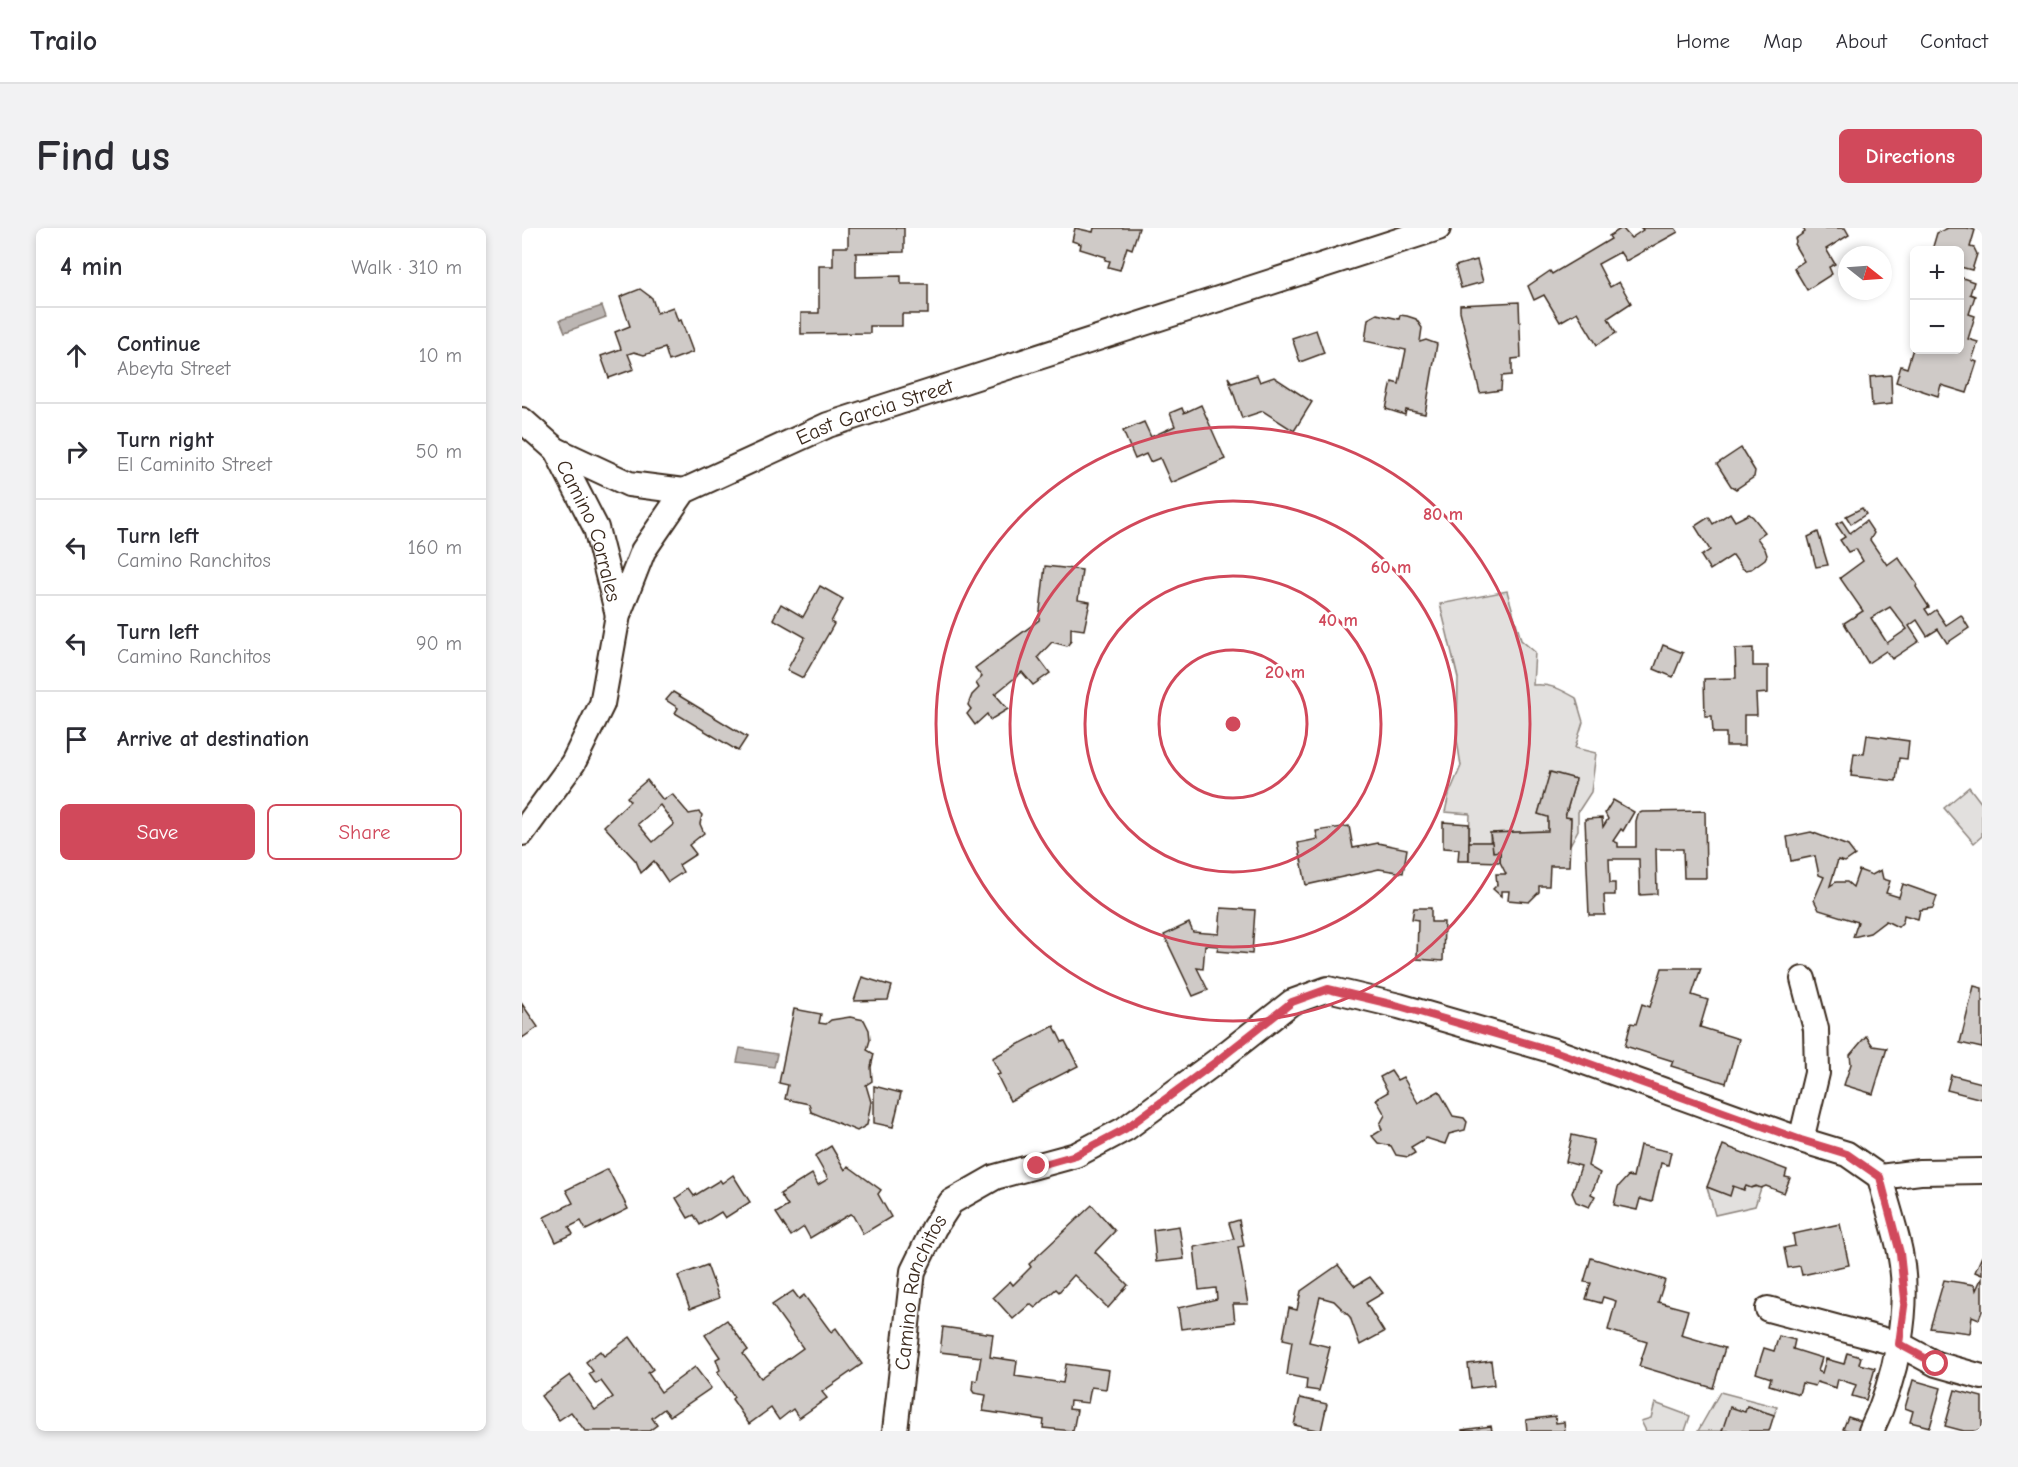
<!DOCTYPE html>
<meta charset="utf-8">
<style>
:root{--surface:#fff;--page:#f2f2f3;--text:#2b2b33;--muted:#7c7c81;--line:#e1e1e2;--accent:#d1495b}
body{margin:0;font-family:"Comic Neue",sans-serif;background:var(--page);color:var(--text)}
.controls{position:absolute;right:18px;top:18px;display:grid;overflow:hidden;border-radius:9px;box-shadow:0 3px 9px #0003}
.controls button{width:54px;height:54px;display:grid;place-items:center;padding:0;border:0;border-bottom:2px solid var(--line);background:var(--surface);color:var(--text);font:30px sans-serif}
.compass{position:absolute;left:1316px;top:18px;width:54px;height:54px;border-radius:50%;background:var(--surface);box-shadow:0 3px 9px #0003;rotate:107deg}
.stop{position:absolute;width:18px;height:18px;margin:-14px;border:4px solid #d1495b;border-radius:50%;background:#fff}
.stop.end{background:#d1495b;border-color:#fff;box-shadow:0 2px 6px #0008}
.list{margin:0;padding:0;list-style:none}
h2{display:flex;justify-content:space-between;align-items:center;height:78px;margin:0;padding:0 24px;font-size:26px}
h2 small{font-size:20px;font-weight:400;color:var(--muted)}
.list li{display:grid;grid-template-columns:39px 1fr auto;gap:18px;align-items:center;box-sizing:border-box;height:96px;padding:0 24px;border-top:2px solid var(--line)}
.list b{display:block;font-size:22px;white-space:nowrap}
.list p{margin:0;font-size:20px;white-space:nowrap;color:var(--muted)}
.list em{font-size:20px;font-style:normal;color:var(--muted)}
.actions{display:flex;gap:12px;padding:18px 24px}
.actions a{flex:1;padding:14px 0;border:2px solid var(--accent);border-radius:9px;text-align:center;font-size:21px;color:var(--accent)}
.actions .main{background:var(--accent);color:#fff}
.icon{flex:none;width:33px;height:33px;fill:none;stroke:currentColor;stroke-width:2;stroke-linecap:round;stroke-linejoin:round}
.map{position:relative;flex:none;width:1460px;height:1203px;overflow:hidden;border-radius:9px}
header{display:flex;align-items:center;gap:36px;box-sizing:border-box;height:84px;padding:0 30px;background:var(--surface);border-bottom:2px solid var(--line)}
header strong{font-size:28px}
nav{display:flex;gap:33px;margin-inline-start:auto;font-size:21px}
.intro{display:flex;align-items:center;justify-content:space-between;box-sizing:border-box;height:144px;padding:0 36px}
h1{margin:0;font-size:42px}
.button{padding:15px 27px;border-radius:9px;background:var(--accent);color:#fff;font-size:21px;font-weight:700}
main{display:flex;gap:36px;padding:0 36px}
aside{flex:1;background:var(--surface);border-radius:9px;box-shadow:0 3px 9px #0003}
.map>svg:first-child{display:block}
.green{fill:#e2e0de;stroke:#8e857e;stroke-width:1.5}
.water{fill:#bcb6b3;stroke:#887e77;stroke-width:1.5}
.building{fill:#cfcac7;stroke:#3b2a1e;stroke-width:1.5;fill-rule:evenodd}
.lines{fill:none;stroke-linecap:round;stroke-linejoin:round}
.minor-casing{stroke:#3b2a1e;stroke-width:28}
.minor{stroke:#fff;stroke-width:24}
.route{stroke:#d1495b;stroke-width:8}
.ring{fill:none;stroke:#d1495b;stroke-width:3}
.labels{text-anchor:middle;stroke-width:5;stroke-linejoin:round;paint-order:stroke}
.street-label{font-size:21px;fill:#3b2a1e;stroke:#fff}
.centre{fill:#d1495b;stroke:#fff;stroke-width:3}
.ring-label{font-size:18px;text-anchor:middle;font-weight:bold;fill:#d1495b;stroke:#fff;stroke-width:5;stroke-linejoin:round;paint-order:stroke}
</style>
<header>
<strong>Trailo</strong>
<nav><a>Home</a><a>Map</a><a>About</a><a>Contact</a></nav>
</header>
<div class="intro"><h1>Find us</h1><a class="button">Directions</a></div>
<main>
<aside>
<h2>4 min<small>Walk · 310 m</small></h2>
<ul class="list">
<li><svg class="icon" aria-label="ahead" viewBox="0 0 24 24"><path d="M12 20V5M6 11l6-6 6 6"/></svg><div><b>Continue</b><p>Abeyta Street</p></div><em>10 m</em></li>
<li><svg class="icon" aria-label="right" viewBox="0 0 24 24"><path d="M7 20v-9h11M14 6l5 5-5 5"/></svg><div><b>Turn right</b><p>El Caminito Street</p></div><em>50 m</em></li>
<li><svg class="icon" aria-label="left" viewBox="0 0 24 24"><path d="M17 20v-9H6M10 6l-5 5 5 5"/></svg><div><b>Turn left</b><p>Camino Ranchitos</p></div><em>160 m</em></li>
<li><svg class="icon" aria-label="left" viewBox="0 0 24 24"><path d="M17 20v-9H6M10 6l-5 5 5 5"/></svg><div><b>Turn left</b><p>Camino Ranchitos</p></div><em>90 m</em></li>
<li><svg class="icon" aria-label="arrive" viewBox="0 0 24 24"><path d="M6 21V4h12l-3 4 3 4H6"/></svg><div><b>Arrive at destination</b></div></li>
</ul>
<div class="actions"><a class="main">Save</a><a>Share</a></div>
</aside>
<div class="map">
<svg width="1460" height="1203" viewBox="0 0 1460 1203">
<rect width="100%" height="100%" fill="#fff"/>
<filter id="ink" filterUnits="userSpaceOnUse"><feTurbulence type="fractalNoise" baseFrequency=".0167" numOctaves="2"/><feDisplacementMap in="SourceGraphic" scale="12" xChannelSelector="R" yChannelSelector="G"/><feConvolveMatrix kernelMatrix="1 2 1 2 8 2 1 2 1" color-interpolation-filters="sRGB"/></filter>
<g filter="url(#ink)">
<g class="green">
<path d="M985 363 999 412 1013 424 1011 457C1028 455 1040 462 1054 470L1061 494 1053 520 1074 525 1069 564 1056 584V602L1048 617 1049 590 1043 589 1054 551 1029 544 1016 586 1026 589V603L968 605V614H947L948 586 923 584 927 566 939 538 935 512 936 450 918 376Z"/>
<polygon points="1447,559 1460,576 1460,608 1452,615 1422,580"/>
<polygon points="1211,958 1222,962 1224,958 1239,960 1233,978 1193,987 1185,959 1207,967"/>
<polygon points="1198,1164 1255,1179 1252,1187 1225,1178 1223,1184 1200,1203 1176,1203"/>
<polygon points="1133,1175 1168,1188 1163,1203 1124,1203 1119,1193 1129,1190"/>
</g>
<g class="water">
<polygon points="80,78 84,89 43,104 38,92"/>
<polygon points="218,820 255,826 252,839 215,834"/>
</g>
<g class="building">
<polygon points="326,0 382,0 382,24 334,25 334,49 379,48 379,56 406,56 406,86 380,86 380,98 348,98 348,105 279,106 279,85 297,85 297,38 311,38 311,19 326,19"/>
<polygon points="553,0 571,4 572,0 617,0 610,21 605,19 598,42 586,39 588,33 583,32 584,29 558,21 559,16 550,13"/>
<polygon points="1100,0 1109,10 1121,2 1119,0 1153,0 1156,4 1104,33 1098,24 1076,36 1088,59 1097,54 1109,75 1086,90 1094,105 1075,117 1055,84 1038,94 1022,67 1012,72 1006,58 1028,43 1030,46 1089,11 1087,8"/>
<polygon points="1281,0 1323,0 1327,7 1304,21 1313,36 1307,39 1310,46 1285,62 1272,40 1282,33 1272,16 1274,14 1273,11 1283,4"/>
<polygon points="1426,0 1445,0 1453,2 1448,19 1452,20 1455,26 1450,42 1438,39 1438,22 1410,22 1415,5"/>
<polygon points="955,32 961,54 939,60 933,38"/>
<polygon points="1438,49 1452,54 1448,66 1453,68 1447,86 1453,88 1446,111 1456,114 1450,132 1455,134 1445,165 1419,157 1416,168 1374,154 1379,138 1385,140 1392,117 1392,122 1438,122"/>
<polygon points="118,61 130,70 135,85 151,79 156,93 159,92 171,124 147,133 143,120 122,127 112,124 106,126 112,141 87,150 79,128 99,121 93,104 108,98 98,69"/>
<polygon points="997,74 999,130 990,131 990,147 980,148 979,162 958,165 938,83 938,77"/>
<polygon points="855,86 877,91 878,87 885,88 894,91 900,100 898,114 904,112 915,116 903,186 884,182 883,187 864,181 870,154 877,156 884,122 843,113 846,91"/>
<polygon points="794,102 802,125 778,134 770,110"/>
<polygon points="735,147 738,154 752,149 790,174 772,203 741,183 720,190 706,149 710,155"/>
<polygon points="1369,147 1370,176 1350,178 1348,149"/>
<polygon points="679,177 703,231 649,255 638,230 628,234 624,226 613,231 601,203 622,194 629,209 653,198 648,185 660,180 662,185"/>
<polygon points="1219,220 1233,243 1232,249 1214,261 1209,258 1195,236"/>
<polygon points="1340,280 1344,286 1329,296 1324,288"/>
<polygon points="1208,285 1213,293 1227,286 1231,289 1243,304 1235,310 1243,321 1245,327 1243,331 1229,341 1223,342 1220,340 1211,327 1188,342 1179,328 1188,322 1173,298 1187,289 1191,296"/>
<path d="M1320 293 1328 305 1344 293 1352 305 1348 312 1365 337 1376 329 1395 356 1394 359 1407 379 1403 381 1407 387 1414 382 1424 397 1439 387 1447 400 1425 415 1416 401 1405 408 1395 392 1387 398 1397 413 1370 431 1364 423 1346 435 1322 395 1341 383 1318 350 1341 333 1334 321 1326 324 1318 312 1323 309 1314 296ZM1368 379 1385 401 1365 415 1349 390Z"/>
<polygon points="1296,304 1306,337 1294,339 1286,309"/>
<polygon points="523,338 560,342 556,372 568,374 562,402 549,400 549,413 545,418 530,414 516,429 528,445 511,457 500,444 473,466 486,481 468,492 465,486 453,497 445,486 449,481 446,477 450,467 457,460 454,455 460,449 453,440 517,392"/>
<polygon points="298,358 321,371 309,394 312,396 281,450 265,442 283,409 251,391 259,376 281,389"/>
<polygon points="1141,417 1161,425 1151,449 1132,441"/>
<polygon points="1231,420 1231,438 1246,438 1246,465 1234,466 1235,487 1222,487 1222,518 1204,518 1204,505 1191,505 1190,488 1183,488 1182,451 1214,450 1213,421"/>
<polygon points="151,464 225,509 216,523 153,485 156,480 144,472"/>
<polygon points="1345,507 1387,513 1385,531 1377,530 1374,553 1329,548 1332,525 1342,526"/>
<polygon points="1028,544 1054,551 1043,589 1049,590 1047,638 1028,638 1027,658 1017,658 1017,664 1007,674 986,672 987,663 979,663 979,668 971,661 975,657 974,646 984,646 978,634 978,623 971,624 968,605 1026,603 1026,589 1016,586"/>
<path d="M125 552 141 572 150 566 167 586 177 584 180 587 178 596 182 605 167 617 174 626 157 637 161 644 146 654 132 633 119 645 114 633 82 598 108 573 105 569ZM138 577 152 596 131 614 116 596Z"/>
<polygon points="1091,572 1112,584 1101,603 1099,601 1091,613 1096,615 1096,619 1114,619 1114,593 1116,586 1120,584 1183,583 1184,650 1162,650 1161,621 1134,621 1135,666 1118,667 1117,631 1087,631 1088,655 1093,655 1093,667 1082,667 1083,687 1067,687 1063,591 1080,590 1081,599 1086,591 1083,585"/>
<polygon points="921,594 947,596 947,633 936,633 937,621 921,620"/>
<polygon points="827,598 831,620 856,615 885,621 881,645 857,641 784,657 776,615 796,611 794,603"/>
<polygon points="1289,604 1326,618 1333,627 1323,634 1316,632 1308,658 1314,654 1325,654 1331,659 1337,642 1350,647 1359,642 1361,651 1368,653 1364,665 1377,669 1381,656 1415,668 1411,680 1398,682 1396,691 1382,687 1381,694 1376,699 1364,693 1348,705 1331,709 1336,694 1297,682 1292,672 1302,649 1297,647 1293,628 1269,633 1265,609"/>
<polygon points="947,614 970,614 971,624 978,623 978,634 947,633"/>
<polygon points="699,680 733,682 730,726 695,723 696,718 683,717 681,741 675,740 686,762 671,768 642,707 667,695 671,704 697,706"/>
<polygon points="892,680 909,680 909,694 922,694 921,733 895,731 896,692 890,691"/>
<polygon points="1140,740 1179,740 1170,767 1186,772 1178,799 1217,811 1204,855 1149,838 1151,833 1103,818 1109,795 1114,796 1120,776 1128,779"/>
<polygon points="340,749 370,758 366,772 332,773"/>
<polygon points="1452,758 1460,760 1460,820 1438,815"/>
<polygon points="0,776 16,799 0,810"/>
<polygon points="272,781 299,786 297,795 304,796 309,792 328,789 342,792 347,802 348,812 345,822 352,826 349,839 350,853 344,857 349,874 345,897 335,903 289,884 287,876 263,871 266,857 257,855"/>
<polygon points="532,798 540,814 543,813 556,838 488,873 475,847 478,846 470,830"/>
<polygon points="1344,808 1351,818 1365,820 1351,866 1322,857 1329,836 1328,827"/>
<polygon points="869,843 875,852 881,849 896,875 917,863 931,888 942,890 945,894 943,902 927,906 923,916 904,910 889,919 893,925 886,929 874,927 869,918 856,915 850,908 860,902 858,896 863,887 854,871 866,864 858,849"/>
<polygon points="1429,847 1460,855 1460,871 1425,862"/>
<polygon points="352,858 379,865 371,899 352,895"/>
<polygon points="1050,907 1072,912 1066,938 1078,945 1069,966 1073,968 1067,979 1054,974 1050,965 1059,938 1044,934"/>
<polygon points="1118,917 1149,924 1146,937 1139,935 1130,974 1118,971 1115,982 1092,977 1096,959 1106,948 1111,949"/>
<polygon points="1201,917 1265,942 1263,949 1268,950 1262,965 1244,958 1239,960 1234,958 1229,960 1224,958 1222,962 1211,958 1208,968 1185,959"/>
<polygon points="309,918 323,942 326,938 359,962 356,966 369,989 341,1006 331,988 328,986 288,1010 282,999 269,1008 254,985 266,978 258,966 290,946 296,957 306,951 293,928"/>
<polygon points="86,941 106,981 64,1002 59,993 47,999 51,1006 34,1014 22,989 51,975 44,962"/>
<polygon points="211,947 228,974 203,990 199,984 178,997 172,987 166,990 154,970 167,961 172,968 198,952 200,955"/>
<polygon points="570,977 593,1003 573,1024 606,1057 586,1080 552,1047 537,1064 534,1061 513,1080 508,1076 491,1091 471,1069 488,1053 491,1057 509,1039 507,1036"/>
<polygon points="717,992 722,1018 716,1019 726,1076 711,1076 713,1094 659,1101 656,1080 695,1071 694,1060 677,1062 672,1019 712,1011 707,995"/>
<polygon points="1318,996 1327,1037 1280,1047 1278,1038 1266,1040 1262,1020 1273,1018 1271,1006"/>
<polygon points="657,998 662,1031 634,1034 631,1002"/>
<polygon points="1460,1028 1460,1047 1453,1044"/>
<polygon points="1069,1030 1143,1052 1136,1074 1166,1082 1159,1107 1203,1120 1191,1160 1117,1138 1125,1114 1086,1102 1094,1073 1081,1069 1079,1075 1064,1071 1069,1055 1062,1054"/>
<polygon points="185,1037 197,1070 168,1081 156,1048"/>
<polygon points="816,1037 833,1058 848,1049 861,1065 844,1075 862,1104 838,1117 828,1089 812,1073 798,1069 787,1114 808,1119 797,1163 784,1161 785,1151 765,1147 770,1113 761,1111 767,1080 775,1082 779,1063"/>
<polygon points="1460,1049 1460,1083 1457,1091 1450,1088 1448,1105 1408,1100 1422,1052 1453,1057 1454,1062"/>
<polygon points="271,1063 277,1071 282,1067 309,1104 314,1100 340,1136 300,1164 305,1170 277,1190 271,1181 257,1192 249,1180 227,1196 210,1171 212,1169 195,1144 198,1142 194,1131 198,1129 183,1107 205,1092 226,1122 221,1126 239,1150 281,1120 250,1077"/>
<polygon points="421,1099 471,1106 468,1129 495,1133 493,1148 541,1155 544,1136 587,1142 584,1161 569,1159 566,1175 548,1173 547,1181 555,1182 551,1203 521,1200 522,1192 461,1183 464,1167 452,1165 450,1162 451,1152 455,1153 459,1129 418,1124"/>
<polygon points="1257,1108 1273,1112 1271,1121 1300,1130 1296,1143 1300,1145 1304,1131 1322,1136 1325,1125 1339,1129 1337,1136 1353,1140 1344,1172 1330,1168 1334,1157 1316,1151 1314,1160 1295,1154 1293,1158 1280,1155 1277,1166 1247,1157 1249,1150 1234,1145 1242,1120 1252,1123"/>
<polygon points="108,1109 131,1141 126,1145 139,1164 173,1139 189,1160 148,1188 142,1181 130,1190 135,1197 127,1203 63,1203 49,1184 37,1192 19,1168 48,1147 73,1182 91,1169 79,1153 74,1156 67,1146 71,1143 64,1134 78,1123 82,1128"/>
<polygon points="969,1133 972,1157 949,1160 946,1136"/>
<polygon points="1391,1152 1419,1160 1408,1199 1388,1194 1391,1183 1383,1180"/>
<polygon points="1433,1162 1460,1169 1460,1203 1442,1203 1423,1198"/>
<polygon points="778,1170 805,1176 799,1203 772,1197"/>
<polygon points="1225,1178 1252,1187 1247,1203 1200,1203 1208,1179 1223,1184"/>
<polygon points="1033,1188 1034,1195 1042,1194 1043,1203 1005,1203 1004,1192"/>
<polygon points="1326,1189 1344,1195 1340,1203 1328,1203 1321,1201"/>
<polygon points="969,1198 970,1203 940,1203 940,1202"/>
</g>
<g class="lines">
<defs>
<g id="minor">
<polyline points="0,192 34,222 107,256 162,263"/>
<path id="s1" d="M34 222 74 300 96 387"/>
<path id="s2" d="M0 605 51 535 80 476 96 387 121 323 162 263 306 197 916 0"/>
<polyline points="1279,912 1295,845 1294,801 1281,751"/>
<polyline points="1246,1081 1377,1116 1414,1136 1460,1149"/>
<path id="s3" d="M373 1203 391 1043 412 1000 429 974 473 949 554 927 603 901 695 833 770 774 806 761 877 778 1032 823 1279 912 1325 926 1358 949 1398 944 1460 943"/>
<path d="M1349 1203C1374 1151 1389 1081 1378 1024 1373 999 1364 974 1358 949"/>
</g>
</defs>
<use href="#minor" class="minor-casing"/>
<use href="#minor" class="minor"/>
</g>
</g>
<g class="lines" filter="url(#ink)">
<polyline class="route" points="515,938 554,927 603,901 695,833 770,774 806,761 877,778 1032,823 1279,912 1325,926 1358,949 1378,1025 1383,1071 1377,1116 1414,1136"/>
</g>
<g class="ring">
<circle cx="711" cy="496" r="74"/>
<circle cx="711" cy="496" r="148"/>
<circle cx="711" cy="496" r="223"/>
<circle cx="711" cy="496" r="297"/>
</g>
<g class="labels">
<g class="street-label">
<text dy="7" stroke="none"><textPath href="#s2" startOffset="591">East Garcia Street</textPath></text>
<text dy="7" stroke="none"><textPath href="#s1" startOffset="88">Camino Corrales</textPath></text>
<text dy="7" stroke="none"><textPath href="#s3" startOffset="142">Camino Ranchitos</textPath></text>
</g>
</g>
<circle cx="711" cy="496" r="9" class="centre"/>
<g class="ring-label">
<text x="921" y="292">80 m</text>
<text x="869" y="345">60 m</text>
<text x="816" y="398">40 m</text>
<text x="763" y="450">20 m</text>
</g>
</svg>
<div class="controls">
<button>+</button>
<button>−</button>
</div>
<svg class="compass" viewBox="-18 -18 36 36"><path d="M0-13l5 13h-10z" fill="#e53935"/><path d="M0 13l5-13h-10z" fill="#7c7c81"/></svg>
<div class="stop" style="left:1414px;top:1136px"></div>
<div class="stop end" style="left:515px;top:938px"></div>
</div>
</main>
